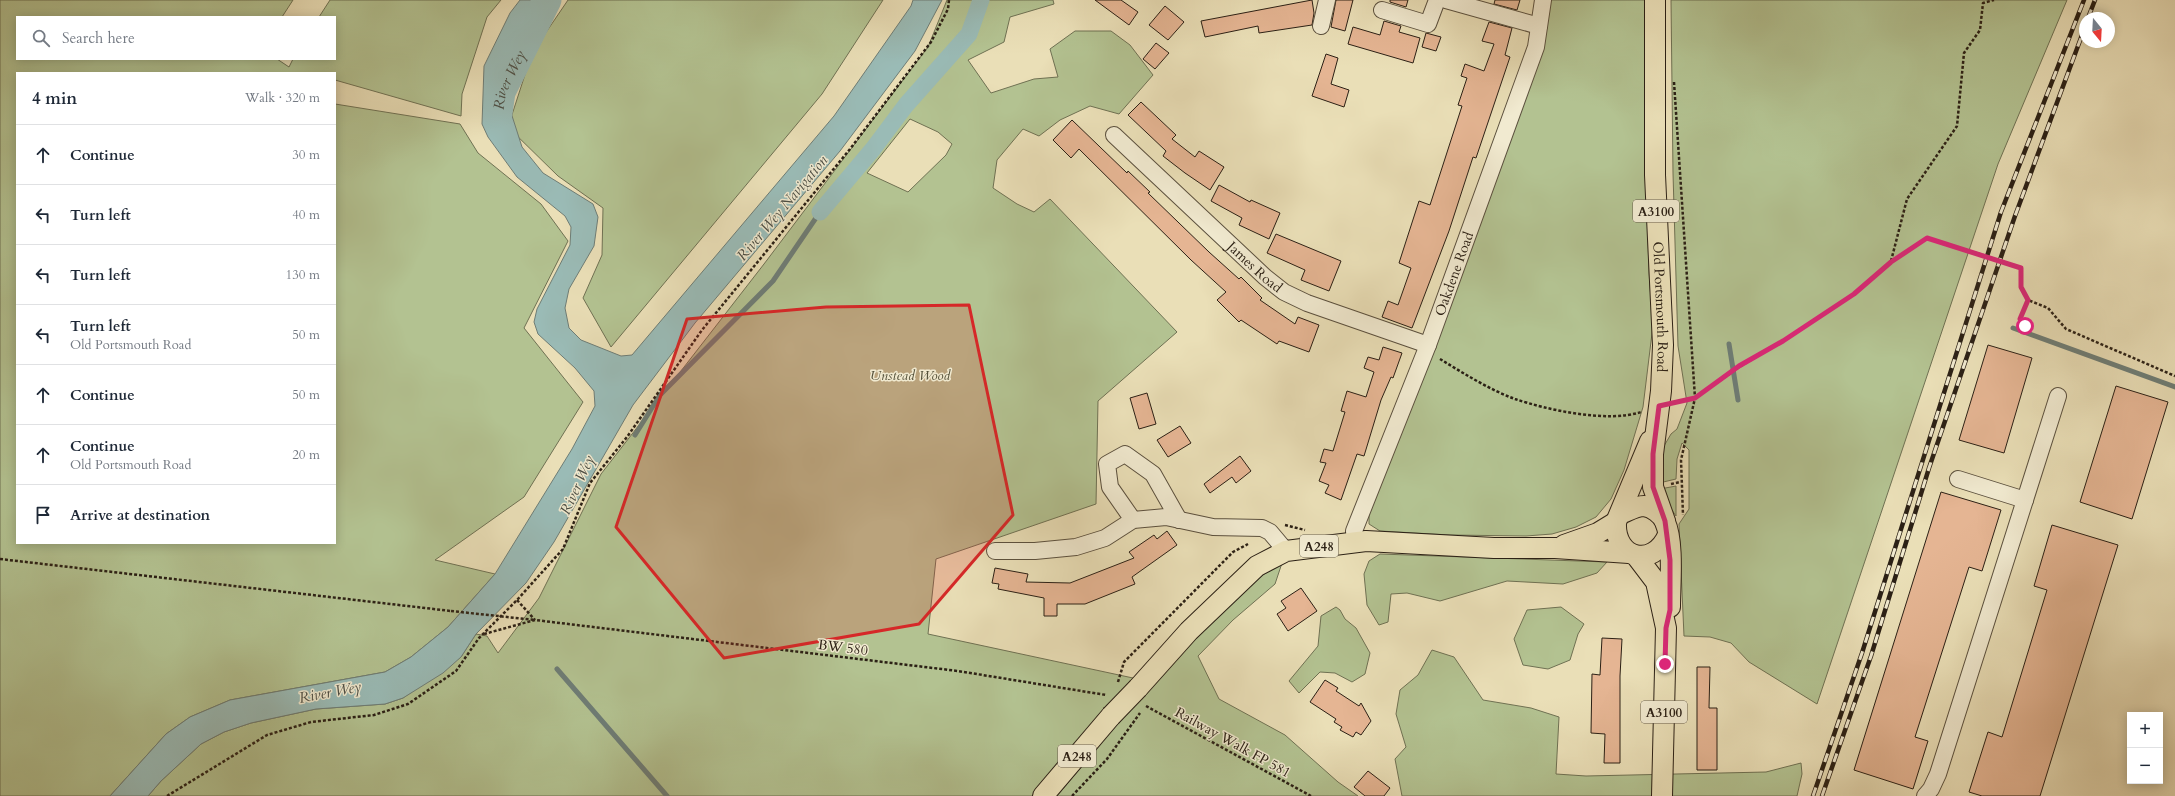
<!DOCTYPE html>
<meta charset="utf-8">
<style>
:root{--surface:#fff;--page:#f2f2f3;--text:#1f2937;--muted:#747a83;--line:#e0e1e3}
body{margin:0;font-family:Cardo,serif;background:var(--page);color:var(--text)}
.controls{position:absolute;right:12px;bottom:12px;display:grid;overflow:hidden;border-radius:0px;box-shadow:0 2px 10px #0003}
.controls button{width:36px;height:36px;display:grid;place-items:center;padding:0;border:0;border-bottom:1px solid var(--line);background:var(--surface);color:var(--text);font:20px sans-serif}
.compass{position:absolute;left:2079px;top:12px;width:36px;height:36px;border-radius:50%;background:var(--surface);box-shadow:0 2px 10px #0003;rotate:162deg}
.stop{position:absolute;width:12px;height:12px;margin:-9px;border:3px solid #db2777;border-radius:50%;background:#fff}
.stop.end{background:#db2777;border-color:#fff;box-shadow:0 1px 4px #0008}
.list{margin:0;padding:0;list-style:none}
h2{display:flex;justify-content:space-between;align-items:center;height:52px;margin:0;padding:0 16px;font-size:17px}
h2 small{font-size:13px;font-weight:400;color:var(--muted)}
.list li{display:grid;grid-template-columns:26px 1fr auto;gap:12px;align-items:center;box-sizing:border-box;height:60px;padding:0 16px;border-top:1px solid var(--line)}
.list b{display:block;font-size:15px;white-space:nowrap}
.list p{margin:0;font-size:13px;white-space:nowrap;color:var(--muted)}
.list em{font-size:13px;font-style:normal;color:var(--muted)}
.icon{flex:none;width:22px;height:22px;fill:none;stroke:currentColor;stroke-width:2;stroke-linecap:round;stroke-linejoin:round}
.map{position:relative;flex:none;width:2175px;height:796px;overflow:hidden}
.search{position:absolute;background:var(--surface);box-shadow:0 2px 10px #0003;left:16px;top:16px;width:320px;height:44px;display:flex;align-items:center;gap:10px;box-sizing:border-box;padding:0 14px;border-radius:0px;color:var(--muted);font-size:15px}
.panel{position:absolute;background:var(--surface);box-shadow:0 2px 10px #0003;left:16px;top:72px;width:320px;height:472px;border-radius:0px}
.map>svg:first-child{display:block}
.green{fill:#b3c291;stroke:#6f7153;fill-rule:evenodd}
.water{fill:#9abbb6;stroke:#6e7d76}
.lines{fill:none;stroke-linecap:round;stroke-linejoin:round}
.stream{stroke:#6e7d76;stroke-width:5}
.canal{stroke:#9abbb6;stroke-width:17}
.river{stroke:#9abbb6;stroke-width:29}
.building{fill:#e5b593;stroke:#2b2015}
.minor-casing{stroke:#5b503e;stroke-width:18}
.major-casing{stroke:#2b2015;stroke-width:22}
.path{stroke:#2b2015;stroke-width:2.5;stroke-dasharray:3 2;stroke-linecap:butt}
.minor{stroke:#f1ead0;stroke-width:16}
.major{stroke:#eadfb7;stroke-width:20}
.rail-casing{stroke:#2b2015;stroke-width:4.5}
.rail{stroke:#f1ead0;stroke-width:3;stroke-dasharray:9;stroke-linecap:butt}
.major-bridge-casing{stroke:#2b2015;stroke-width:22;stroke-linecap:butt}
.path-bridge{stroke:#2b2015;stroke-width:2.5;stroke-dasharray:3 2;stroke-linecap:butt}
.major-bridge{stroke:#eadfb7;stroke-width:20}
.route{stroke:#db2777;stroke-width:5}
.marked{fill:#d62828;fill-opacity:0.2;stroke:#d62828;stroke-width:3;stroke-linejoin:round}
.labels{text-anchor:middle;stroke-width:3;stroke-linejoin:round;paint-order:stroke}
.shield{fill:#f1ead0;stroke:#665d4d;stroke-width:1}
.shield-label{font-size:13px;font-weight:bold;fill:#2b2015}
.street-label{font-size:14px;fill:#2b2015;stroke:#f1ead0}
.park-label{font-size:14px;font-style:italic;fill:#54513a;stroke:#f1ead0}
.water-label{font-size:15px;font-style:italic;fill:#4c4e45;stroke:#f1ead0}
</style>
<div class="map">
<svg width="2175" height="796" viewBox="0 0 2175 796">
<rect width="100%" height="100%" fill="#eadfb7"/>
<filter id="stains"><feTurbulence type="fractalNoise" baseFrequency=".005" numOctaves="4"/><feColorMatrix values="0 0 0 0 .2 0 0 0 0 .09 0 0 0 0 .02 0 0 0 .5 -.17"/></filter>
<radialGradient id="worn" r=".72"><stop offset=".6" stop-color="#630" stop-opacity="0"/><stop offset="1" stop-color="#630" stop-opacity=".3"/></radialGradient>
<g class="green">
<polygon points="0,0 293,0 282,17 17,17 17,59 277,59 289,67 293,59 335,59 335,17 319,17 330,0 501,0 487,17 462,94 461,116 335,80 335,73 17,73 17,543 335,543 335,104 460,124 478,153 541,204 568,241 524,328 583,402 524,497 435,560 495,574 448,627 411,657 385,672 230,700 190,717 166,734 110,796 0,796"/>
<polygon points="568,0 883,0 822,94 611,347 583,298 602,255 603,208 558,176 508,127 532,53"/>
<path d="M947 0H1053L1054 4 1010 17 1004 42 968 60 991 93 1034 79 1058 77 1050 49 1075 31H1111L1130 45 1153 75 1119 114 1090 106 1060 120 1039 136 1023 129 997 160 993 188 1017 204 1034 212 1050 199 1177 332 1098 401 1096 504 936 559 928 634 1133 678 1086 736 1032 796H148L161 781 201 744 224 732 251 723 316 709 385 704 403 698 461 657 476 634 487 636 498 653 539 598 601 474 764 264 928 47ZM910 119 938 132 952 144 946 155 908 192 867 173Z"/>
<polygon points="1550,0 1647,0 1645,134 1649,273 1653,325 1643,407 1624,470 1611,499 1596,517 1576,527 1552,534 1526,536 1450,535 1380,531 1369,524 1369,509"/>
<polygon points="1671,0 2067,0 1998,164 1817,704 1749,662 1731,643 1710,637 1684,636 1679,524 1689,509 1689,450 1682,443 1677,459 1676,479 1659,483 1660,464 1664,446 1671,434 1677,429 1687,403 1678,346 1673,173"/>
<polygon points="1676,486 1676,516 1663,497 1660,489"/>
<polygon points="1380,554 1607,562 1597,573 1563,584 1507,581 1440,601 1407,593 1391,594 1388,622 1379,625 1367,605 1364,574 1369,561"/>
<polygon points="1282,563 1275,584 1233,620 1198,656 1219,699 1285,735 1338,782 1358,796 1057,796 1156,677 1255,580"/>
<polygon points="1336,607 1340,610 1345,619 1356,628 1370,653 1365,674 1352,682 1335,673 1320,672 1299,693 1289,681 1318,646 1321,616"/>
<polygon points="1561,607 1584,624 1578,634 1570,660 1548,669 1523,665 1514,639 1527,610"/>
<polygon points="1432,650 1454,657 1483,700 1531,708 1559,717 1556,774 1586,776 1766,772 1801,763 1802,774 1797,796 1402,796 1395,759 1406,747 1396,714 1400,690 1418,675"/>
</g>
<polygon class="water" points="520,0 557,0 515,53 510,64 507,100 522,147 543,173 593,204 598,217 594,246 569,289 565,308 569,328 581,340 621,356 632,355 834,116 911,6 913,0 942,0 915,51 840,151 695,323 633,405 554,542 526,583 476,634 461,657 443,673 403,698 385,704 316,709 251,723 224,732 201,744 161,781 148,796 110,796 166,734 190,717 230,700 385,672 411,657 448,627 495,574 572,449 595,406 594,391 575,368 538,334 534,322 537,309 570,245 571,227 565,216 517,177 488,137 482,124 484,66 510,13"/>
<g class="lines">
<g class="stream">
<polyline points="2013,328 2175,387"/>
<polyline points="1729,344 1738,400"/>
<polyline points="635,435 660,395 773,281 820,212"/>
<polyline points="557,669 667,796"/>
</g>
<polyline class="canal" points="820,212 873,149 906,105 969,34 981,0"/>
<path class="river" id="s1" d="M498 113 501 92 547 0"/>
</g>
<g class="building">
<polygon points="1095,0 1121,0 1138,12 1129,25"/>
<polygon points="1312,0 1314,13 1312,25 1259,33 1258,26 1205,37 1201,21"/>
<polygon points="1336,0 1353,0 1345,31 1331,27"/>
<polygon points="1390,0 1408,0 1406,7 1390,2"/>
<polygon points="1495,0 1520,0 1517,10 1494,4"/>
<polygon points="1165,6 1184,22 1168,40 1149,25"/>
<polygon points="1384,21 1401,26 1399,32 1420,38 1413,63 1348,44 1353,27 1380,35"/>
<polygon points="1489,22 1512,28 1505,55 1510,57 1476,158 1473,157 1449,231 1412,328 1382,317 1388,301 1398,305 1411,268 1399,263 1419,201 1430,205 1462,106 1458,105 1467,78 1461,76 1465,64 1484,71 1494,44 1482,41"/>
<polygon points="1426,33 1441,37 1436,51 1422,47"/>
<polygon points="1156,43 1169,53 1155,69 1143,59"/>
<polygon points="1326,54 1338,58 1331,84 1349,90 1344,107 1312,96"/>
<polygon points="1141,102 1176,135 1172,139 1195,157 1199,151 1224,167 1210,190 1185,173 1163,156 1166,151 1128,115"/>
<polygon points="1072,120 1127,173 1128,171 1150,192 1148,193 1209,252 1239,279 1241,277 1262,298 1260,300 1295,324 1298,317 1319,325 1309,352 1279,341 1277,344 1241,320 1239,322 1217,300 1226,292 1191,260 1079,149 1071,158 1053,140"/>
<polygon points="1219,185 1250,202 1251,200 1280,213 1269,239 1239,225 1242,218 1211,201"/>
<polygon points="1276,234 1341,261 1329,291 1301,280 1305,270 1267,253"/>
<polygon points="1988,345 2032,358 2004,453 1959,440"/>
<polygon points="1383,347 1402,353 1393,378 1391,377 1381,400 1364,456 1357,454 1341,500 1325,493 1329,485 1319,481 1326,463 1320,462 1324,449 1333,451 1345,412 1341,411 1347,391 1366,397 1374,372 1364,368 1368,357 1379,360"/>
<polygon points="2116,386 2168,402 2132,519 2080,502"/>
<polygon points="1147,393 1156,424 1139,429 1130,398"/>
<polygon points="1180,426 1191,443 1168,457 1157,440"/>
<polygon points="1240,456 1251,471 1236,483 1232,477 1210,493 1204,484"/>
<polygon points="1941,492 2001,510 1982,571 1969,567 1915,737 1928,741 1913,789 1854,770"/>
<polygon points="2052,525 2118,545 2040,796 1982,796 1969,792 1988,732 2002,737 2047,590 2034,586"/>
<polygon points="1167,531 1177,545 1132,577 1135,584 1085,604 1057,604 1057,616 1044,616 1044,598 998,589 999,584 992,583 995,568 1028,574 1026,582 1070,583 1134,558 1129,552 1154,535 1157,539"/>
<polygon points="1301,588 1317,611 1288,631 1277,614 1286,608 1281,601"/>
<polygon points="1602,638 1622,639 1620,676 1620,763 1604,763 1605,734 1591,733 1592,674 1600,675"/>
<polygon points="1697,667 1710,667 1709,708 1717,708 1717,770 1697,770"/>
<polygon points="1325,680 1338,688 1336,691 1359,706 1361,703 1371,721 1361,735 1356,732 1353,737 1340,730 1342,727 1334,722 1336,719 1310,702"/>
<polygon points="1368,771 1390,788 1384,796 1365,796 1354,787"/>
</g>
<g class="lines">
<defs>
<g id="minor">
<polyline points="1446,0 1539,26"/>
<polyline points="1382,10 1428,24 1437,0"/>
<polyline points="1321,26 1327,0"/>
<path id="s2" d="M1114 135 1265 277 1284 292 1307 303 1428 345"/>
<polyline points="1958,479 2025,500"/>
<polyline points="1133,520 1110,487 1107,464 1125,454 1153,474 1179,520"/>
<path id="s3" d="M1355 543 1354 531 1428 345 1536 47 1543 0"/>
<polyline points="995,551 1035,551 1076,547 1105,538 1133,520 1166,517 1213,527 1262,528 1270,532 1286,551"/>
<polyline points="1925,796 1931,789 1938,774 2058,396"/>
</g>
<g id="major">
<path id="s4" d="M1655 0V175L1663 345 1661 391 1653 454V487L1665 521"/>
<path d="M1650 441 1616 522C1614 559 1653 569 1668 535"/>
<path d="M1620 514C1628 511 1636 506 1644 506 1652 507 1662 514 1665 522 1674 542 1670 584 1670 607"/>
<polyline points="1564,545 1598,533 1616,522"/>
<polyline points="1637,557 1656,582 1666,628 1662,796"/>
<polyline points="1138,688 1189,631 1257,566 1286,551 1366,541 1494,548 1555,548 1629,553"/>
<polyline points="1043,796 1111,716"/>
</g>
</defs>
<use href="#minor" class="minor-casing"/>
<use href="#major" class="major-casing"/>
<g class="path">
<polyline points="1674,82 1695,398 1681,460 1683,515"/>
<polyline points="1891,261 1907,199 1957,126 1964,53 1980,30 1983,3 1994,0"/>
<polyline points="2012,265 2021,268 2021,287 2028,300 2048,308 2066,329 2175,376"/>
<polyline points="2025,326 2020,319 2028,300"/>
<path d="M1440 359C1463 373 1490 390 1515 399 1548 410 1607 423 1641 412"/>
<polyline points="1676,402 1695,398 1739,367 1783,341 1854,294 1891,262 1927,238 1986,256"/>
<polyline points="1671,484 1680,482"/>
<polyline points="1285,525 1305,530"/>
<polyline points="0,559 451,611"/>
<polyline points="517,600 535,620"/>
<polyline points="484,634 535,620 958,671 1106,695"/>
<polyline points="1118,682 1124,662 1233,552 1248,544"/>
<polyline points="1146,706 1311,796"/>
<polyline points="167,796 267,735 311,722 374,715 408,704 456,671 479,638 517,600 563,549 590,483 627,437 702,330 850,149 931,42 948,9 949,0"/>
<polyline points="1072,796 1107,759 1140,713"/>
</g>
<use href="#minor" class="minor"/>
<use href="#major" class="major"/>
<defs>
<g id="rail">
<polyline points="2088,18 2095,0"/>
<polyline points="1813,796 1862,653 2001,212 2084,0"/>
<polyline points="1822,796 1871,656 1929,468 2015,216 2085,27"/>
</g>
</defs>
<use href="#rail" class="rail-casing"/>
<use href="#rail" class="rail"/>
<defs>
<polyline id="major-bridge" points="1111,716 1138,688"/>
</defs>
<use href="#major-bridge" class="major-bridge-casing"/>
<g class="path-bridge">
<polyline points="1986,256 2012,265"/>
<polyline points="451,611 535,620"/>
</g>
<use href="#major-bridge" class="major-bridge"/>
</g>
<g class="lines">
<polyline class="route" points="1665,664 1666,628 1670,610 1670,560 1665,521 1653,487 1653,454 1659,406 1695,398 1739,366 1783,341 1854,294 1891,262 1927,238 2021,268 2021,287 2028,300 2020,319 2025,326"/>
</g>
<path class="marked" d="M969 305 1013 515 919 624 724 658 616 527 687 319 826 307Z"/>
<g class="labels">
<g class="shield">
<rect x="1633" y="200" width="46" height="22" rx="3"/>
<rect x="1300" y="535" width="38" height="22" rx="3"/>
<rect x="1641" y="701" width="46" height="22" rx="3"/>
<rect x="1058" y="745" width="38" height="22" rx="3"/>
</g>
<g class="shield-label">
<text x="1656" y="216">A3100</text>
<text x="1319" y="551">A248</text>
<text x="1664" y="717">A3100</text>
<text x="1077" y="761">A248</text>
</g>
<g class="street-label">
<text dy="5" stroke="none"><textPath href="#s2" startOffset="193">James Road</textPath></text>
<text dy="5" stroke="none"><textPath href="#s3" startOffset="288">Oakdene Road</textPath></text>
<text dy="5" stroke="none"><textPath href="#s4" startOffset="307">Old Portsmouth Road</textPath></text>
<text transform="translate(843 647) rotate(7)" y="5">BW 580</text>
<text transform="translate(1233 742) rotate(29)" y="5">Railway Walk FP 581</text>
</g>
<g class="park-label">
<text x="910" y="380">Unstead Wood</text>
</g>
<g class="water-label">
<text dy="5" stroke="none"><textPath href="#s1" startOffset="35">River Wey</textPath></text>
<text transform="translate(782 208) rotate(-50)" y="5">River Wey Navigation</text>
<text transform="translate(577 485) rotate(-66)" y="5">River Wey</text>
<text transform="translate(330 692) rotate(-11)" y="5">River Wey</text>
</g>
</g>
<rect width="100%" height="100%" filter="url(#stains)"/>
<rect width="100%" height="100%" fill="url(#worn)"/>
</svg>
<div class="controls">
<button>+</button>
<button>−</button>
</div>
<svg class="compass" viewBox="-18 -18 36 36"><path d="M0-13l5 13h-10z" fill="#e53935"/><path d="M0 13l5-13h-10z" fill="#747a83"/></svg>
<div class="stop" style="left:2025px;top:326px"></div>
<div class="stop end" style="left:1665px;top:664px"></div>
<div class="search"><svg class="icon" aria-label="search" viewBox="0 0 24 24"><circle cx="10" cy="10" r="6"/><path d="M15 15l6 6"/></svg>Search here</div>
<section class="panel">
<h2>4 min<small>Walk · 320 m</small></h2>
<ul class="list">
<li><svg class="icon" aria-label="ahead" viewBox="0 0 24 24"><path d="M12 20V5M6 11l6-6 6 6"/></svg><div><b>Continue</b></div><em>30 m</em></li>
<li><svg class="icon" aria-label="left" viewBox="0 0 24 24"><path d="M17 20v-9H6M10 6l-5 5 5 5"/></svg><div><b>Turn left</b></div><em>40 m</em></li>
<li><svg class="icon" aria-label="left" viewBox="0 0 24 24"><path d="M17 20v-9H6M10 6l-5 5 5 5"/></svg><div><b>Turn left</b></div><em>130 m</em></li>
<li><svg class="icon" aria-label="left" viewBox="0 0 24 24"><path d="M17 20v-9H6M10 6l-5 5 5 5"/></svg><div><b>Turn left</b><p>Old Portsmouth Road</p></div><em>50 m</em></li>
<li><svg class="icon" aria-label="ahead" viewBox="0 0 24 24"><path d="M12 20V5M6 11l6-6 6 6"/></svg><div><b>Continue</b></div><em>50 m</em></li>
<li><svg class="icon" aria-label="ahead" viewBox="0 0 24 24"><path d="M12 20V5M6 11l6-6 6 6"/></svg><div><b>Continue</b><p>Old Portsmouth Road</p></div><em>20 m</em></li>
<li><svg class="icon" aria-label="arrive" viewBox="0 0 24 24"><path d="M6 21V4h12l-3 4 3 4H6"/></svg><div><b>Arrive at destination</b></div></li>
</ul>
</section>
</div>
